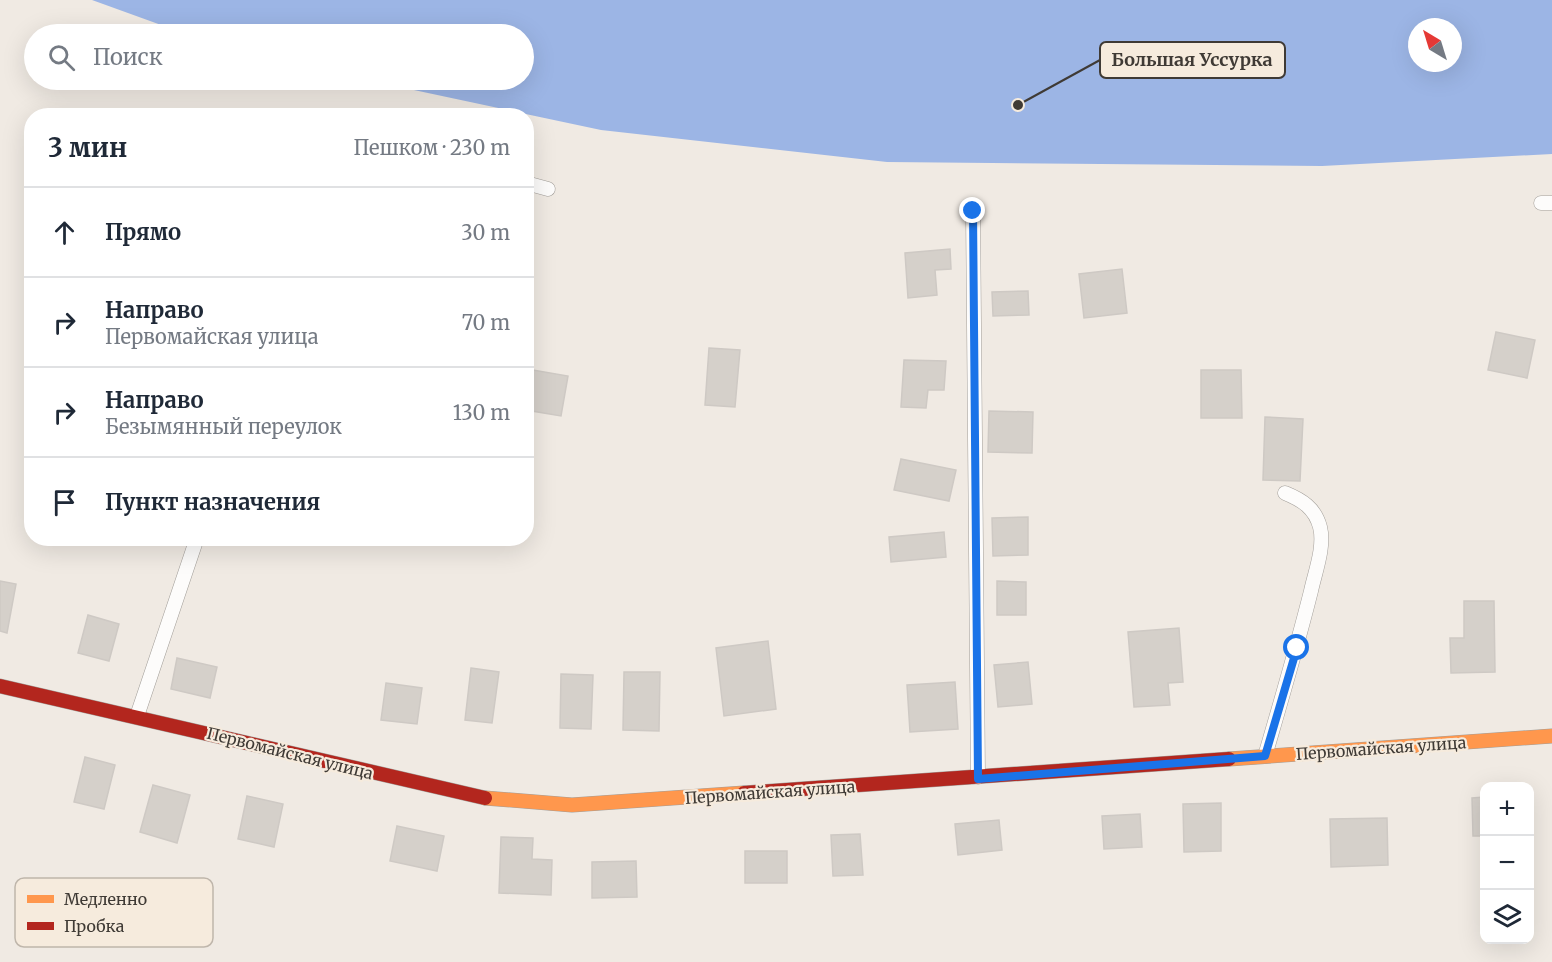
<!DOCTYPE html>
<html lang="ru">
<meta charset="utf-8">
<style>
:root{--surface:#fff;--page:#f6f6f7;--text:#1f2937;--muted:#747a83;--line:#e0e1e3}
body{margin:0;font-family:Merriweather,serif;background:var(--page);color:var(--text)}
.controls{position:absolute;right:18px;bottom:18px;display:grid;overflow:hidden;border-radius:12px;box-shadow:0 6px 24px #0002}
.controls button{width:54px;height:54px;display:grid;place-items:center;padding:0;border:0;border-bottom:2px solid var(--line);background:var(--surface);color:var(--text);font:30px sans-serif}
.compass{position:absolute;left:1408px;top:18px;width:54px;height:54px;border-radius:50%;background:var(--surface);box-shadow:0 6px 24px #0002;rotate:322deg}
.stop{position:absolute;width:18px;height:18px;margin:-14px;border:4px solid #1a73e8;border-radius:50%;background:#fff}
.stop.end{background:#1a73e8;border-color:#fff;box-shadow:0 2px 6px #0008}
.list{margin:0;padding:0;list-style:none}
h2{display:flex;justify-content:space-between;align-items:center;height:78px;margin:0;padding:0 24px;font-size:26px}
h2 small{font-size:20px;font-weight:400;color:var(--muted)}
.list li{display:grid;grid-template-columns:39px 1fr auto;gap:18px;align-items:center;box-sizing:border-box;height:90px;padding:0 24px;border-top:2px solid var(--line)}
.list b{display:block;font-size:22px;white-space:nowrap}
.list p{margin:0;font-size:20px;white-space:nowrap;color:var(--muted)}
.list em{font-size:20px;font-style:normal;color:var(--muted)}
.icon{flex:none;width:33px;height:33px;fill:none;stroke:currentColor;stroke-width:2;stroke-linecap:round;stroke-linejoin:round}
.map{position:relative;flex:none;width:1552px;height:962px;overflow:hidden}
.search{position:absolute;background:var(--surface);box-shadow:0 6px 24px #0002;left:24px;top:24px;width:510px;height:66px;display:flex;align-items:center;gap:15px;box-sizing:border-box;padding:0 21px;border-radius:33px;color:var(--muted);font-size:22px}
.panel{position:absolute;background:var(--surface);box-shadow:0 6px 24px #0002;left:24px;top:108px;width:510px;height:438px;border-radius:24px}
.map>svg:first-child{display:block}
.water{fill:#9cb5e5;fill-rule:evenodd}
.building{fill:#d5d0ca;stroke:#cec9c4;stroke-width:1.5}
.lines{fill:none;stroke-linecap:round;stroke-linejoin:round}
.lane-casing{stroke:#a29e99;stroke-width:15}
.slow-casing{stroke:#a29e99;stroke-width:15}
.jam-casing{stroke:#a29e99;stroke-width:15}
.lane{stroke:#fdfcfb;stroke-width:14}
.slow{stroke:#ff974d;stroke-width:14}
.jam{stroke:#b3261e;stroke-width:14}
.route{stroke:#1a73e8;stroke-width:8}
.labels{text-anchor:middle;stroke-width:4.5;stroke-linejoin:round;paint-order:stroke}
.street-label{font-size:16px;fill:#3f3a35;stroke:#f6ebdd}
.key{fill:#f6ebdd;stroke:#bfb6ab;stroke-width:1.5}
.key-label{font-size:16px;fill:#3f3a35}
.leader{fill:none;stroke:#3f3a35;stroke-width:2}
.callout-dot{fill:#3f3a35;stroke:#f6ebdd;stroke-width:2}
.callout{fill:#f6ebdd;stroke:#3f3a35;stroke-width:2}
.callout-label{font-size:18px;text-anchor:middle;font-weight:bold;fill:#3f3a35}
</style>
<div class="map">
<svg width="1552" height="962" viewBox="0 0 1552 962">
<rect width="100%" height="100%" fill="#f0eae3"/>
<path class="water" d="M92 0H1552V154L1322 166 887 162 601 130 367 80H524V34H186ZM1417 27H1453V63H1417Z"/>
<g class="building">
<polygon points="950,249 951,269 935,270 937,295 908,298 905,253"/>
<polygon points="1122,269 1127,313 1084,318 1079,274"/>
<polygon points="1028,291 1029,315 993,316 992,292"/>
<polygon points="1496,332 1535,340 1527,378 1488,370"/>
<polygon points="709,348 740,350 735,407 705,405"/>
<polygon points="904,360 946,361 944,390 928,390 926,408 901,407"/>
<polygon points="527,369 568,376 561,416 526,410"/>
<polygon points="1201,370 1241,370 1242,418 1201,418"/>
<polygon points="989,411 1033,412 1032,453 988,452"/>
<polygon points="1265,417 1303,419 1300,481 1263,480"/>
<polygon points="901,459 956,470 949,501 894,490"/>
<polygon points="1028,517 1028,555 993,556 992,518"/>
<polygon points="944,532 946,557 891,562 889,537"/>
<polygon points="0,581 16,584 7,633 0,631"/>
<polygon points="997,581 1026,582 1026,615 997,615"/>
<polygon points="1464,601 1494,601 1495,672 1451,673 1450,638 1464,638"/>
<polygon points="88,615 119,624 109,661 78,653"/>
<polygon points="1179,628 1183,682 1168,683 1170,705 1134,707 1128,632"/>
<polygon points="768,641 776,709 724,716 716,648"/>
<polygon points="177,658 217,667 210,698 171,689"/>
<polygon points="1028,662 1032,704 998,707 994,665"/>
<polygon points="471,668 499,672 492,723 465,720"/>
<polygon points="624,672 660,672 659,731 623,730"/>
<polygon points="561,674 593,675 591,729 560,728"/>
<polygon points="955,682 958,729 910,732 907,685"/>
<polygon points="386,683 422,688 417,724 381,720"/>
<polygon points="85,757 115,765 104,809 74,802"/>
<polygon points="153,785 190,795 177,843 140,832"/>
<polygon points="247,796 283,804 274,847 238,839"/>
<polygon points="1484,797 1484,836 1473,836 1472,798"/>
<polygon points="1221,803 1221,851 1184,852 1183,804"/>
<polygon points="1140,814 1142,847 1104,849 1102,816"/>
<polygon points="1387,818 1388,865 1331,867 1330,819"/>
<polygon points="999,820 1002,850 958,855 955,824"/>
<polygon points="397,826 444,836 437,871 390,861"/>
<polygon points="860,834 863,875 833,876 831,835"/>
<polygon points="501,837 533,838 532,859 552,860 551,895 499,893"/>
<rect x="745" y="851" width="42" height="32"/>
<polygon points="636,861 637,897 592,898 592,862"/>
</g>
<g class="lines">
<defs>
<g id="lane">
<polyline points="526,183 548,189"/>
<polyline points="1541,203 1552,203"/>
<polyline points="973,211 978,777"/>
<polyline points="137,716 197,538"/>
<path d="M1265 756C1281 701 1297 647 1311 591 1315 572 1325 547 1320 527 1315 508 1302 500 1285 493"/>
</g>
<g id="slow">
<polyline points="1229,759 1552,736"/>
<polyline points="485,798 572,805 744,793"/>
</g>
<g id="jam">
<polyline points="0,686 485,798"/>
<polyline points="744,793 1229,759"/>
</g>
</defs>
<use href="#lane" class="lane-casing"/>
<use href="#slow" class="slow-casing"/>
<use href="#jam" class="jam-casing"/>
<use href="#lane" class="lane"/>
<use href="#slow" class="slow"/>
<use href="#jam" class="jam"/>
</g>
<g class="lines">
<polyline class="route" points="973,211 978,779 1265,756 1297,648"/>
</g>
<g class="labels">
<g class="street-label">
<text transform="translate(1381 748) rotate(-4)" y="6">Первомайская улица</text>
<text transform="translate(290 753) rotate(14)" y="6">Первомайская улица</text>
<text transform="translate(770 792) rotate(-4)" y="6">Первомайская улица</text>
</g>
</g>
<rect x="15" y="878" width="198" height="69" rx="9" class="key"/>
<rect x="27" y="895" width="27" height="8" fill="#ff974d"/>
<rect x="27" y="922" width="27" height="8" fill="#b3261e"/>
<g class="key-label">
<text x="64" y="905">Медленно</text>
<text x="64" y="932">Пробка</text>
</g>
<path class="leader" d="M1018 105L1100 60"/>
<circle class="callout-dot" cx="1018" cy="105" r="6"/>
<rect class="callout" x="1100" y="42" width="185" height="36" rx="6"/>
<g class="callout-label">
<text x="1192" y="66">Большая Уссурка</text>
</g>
</svg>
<div class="controls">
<button>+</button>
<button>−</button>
<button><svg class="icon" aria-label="layers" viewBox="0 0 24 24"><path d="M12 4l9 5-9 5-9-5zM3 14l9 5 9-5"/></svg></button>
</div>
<svg class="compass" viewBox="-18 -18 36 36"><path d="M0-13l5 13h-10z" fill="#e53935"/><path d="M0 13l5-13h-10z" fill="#747a83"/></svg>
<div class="stop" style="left:1297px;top:648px"></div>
<div class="stop end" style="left:973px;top:211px"></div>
<div class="search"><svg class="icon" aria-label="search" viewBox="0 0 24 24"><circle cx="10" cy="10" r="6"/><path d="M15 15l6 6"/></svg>Поиск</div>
<section class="panel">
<h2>3 мин<small>Пешком · 230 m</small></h2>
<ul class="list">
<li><svg class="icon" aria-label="ahead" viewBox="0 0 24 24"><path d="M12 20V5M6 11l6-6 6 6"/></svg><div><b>Прямо</b></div><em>30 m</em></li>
<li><svg class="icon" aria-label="right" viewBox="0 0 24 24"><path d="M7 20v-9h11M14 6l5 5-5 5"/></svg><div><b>Направо</b><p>Первомайская улица</p></div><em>70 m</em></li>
<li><svg class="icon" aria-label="right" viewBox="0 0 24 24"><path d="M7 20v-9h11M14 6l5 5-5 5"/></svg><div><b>Направо</b><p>Безымянный переулок</p></div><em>130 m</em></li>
<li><svg class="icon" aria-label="arrive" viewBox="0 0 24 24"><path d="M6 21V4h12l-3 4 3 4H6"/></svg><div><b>Пункт назначения</b></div></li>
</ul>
</section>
</div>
